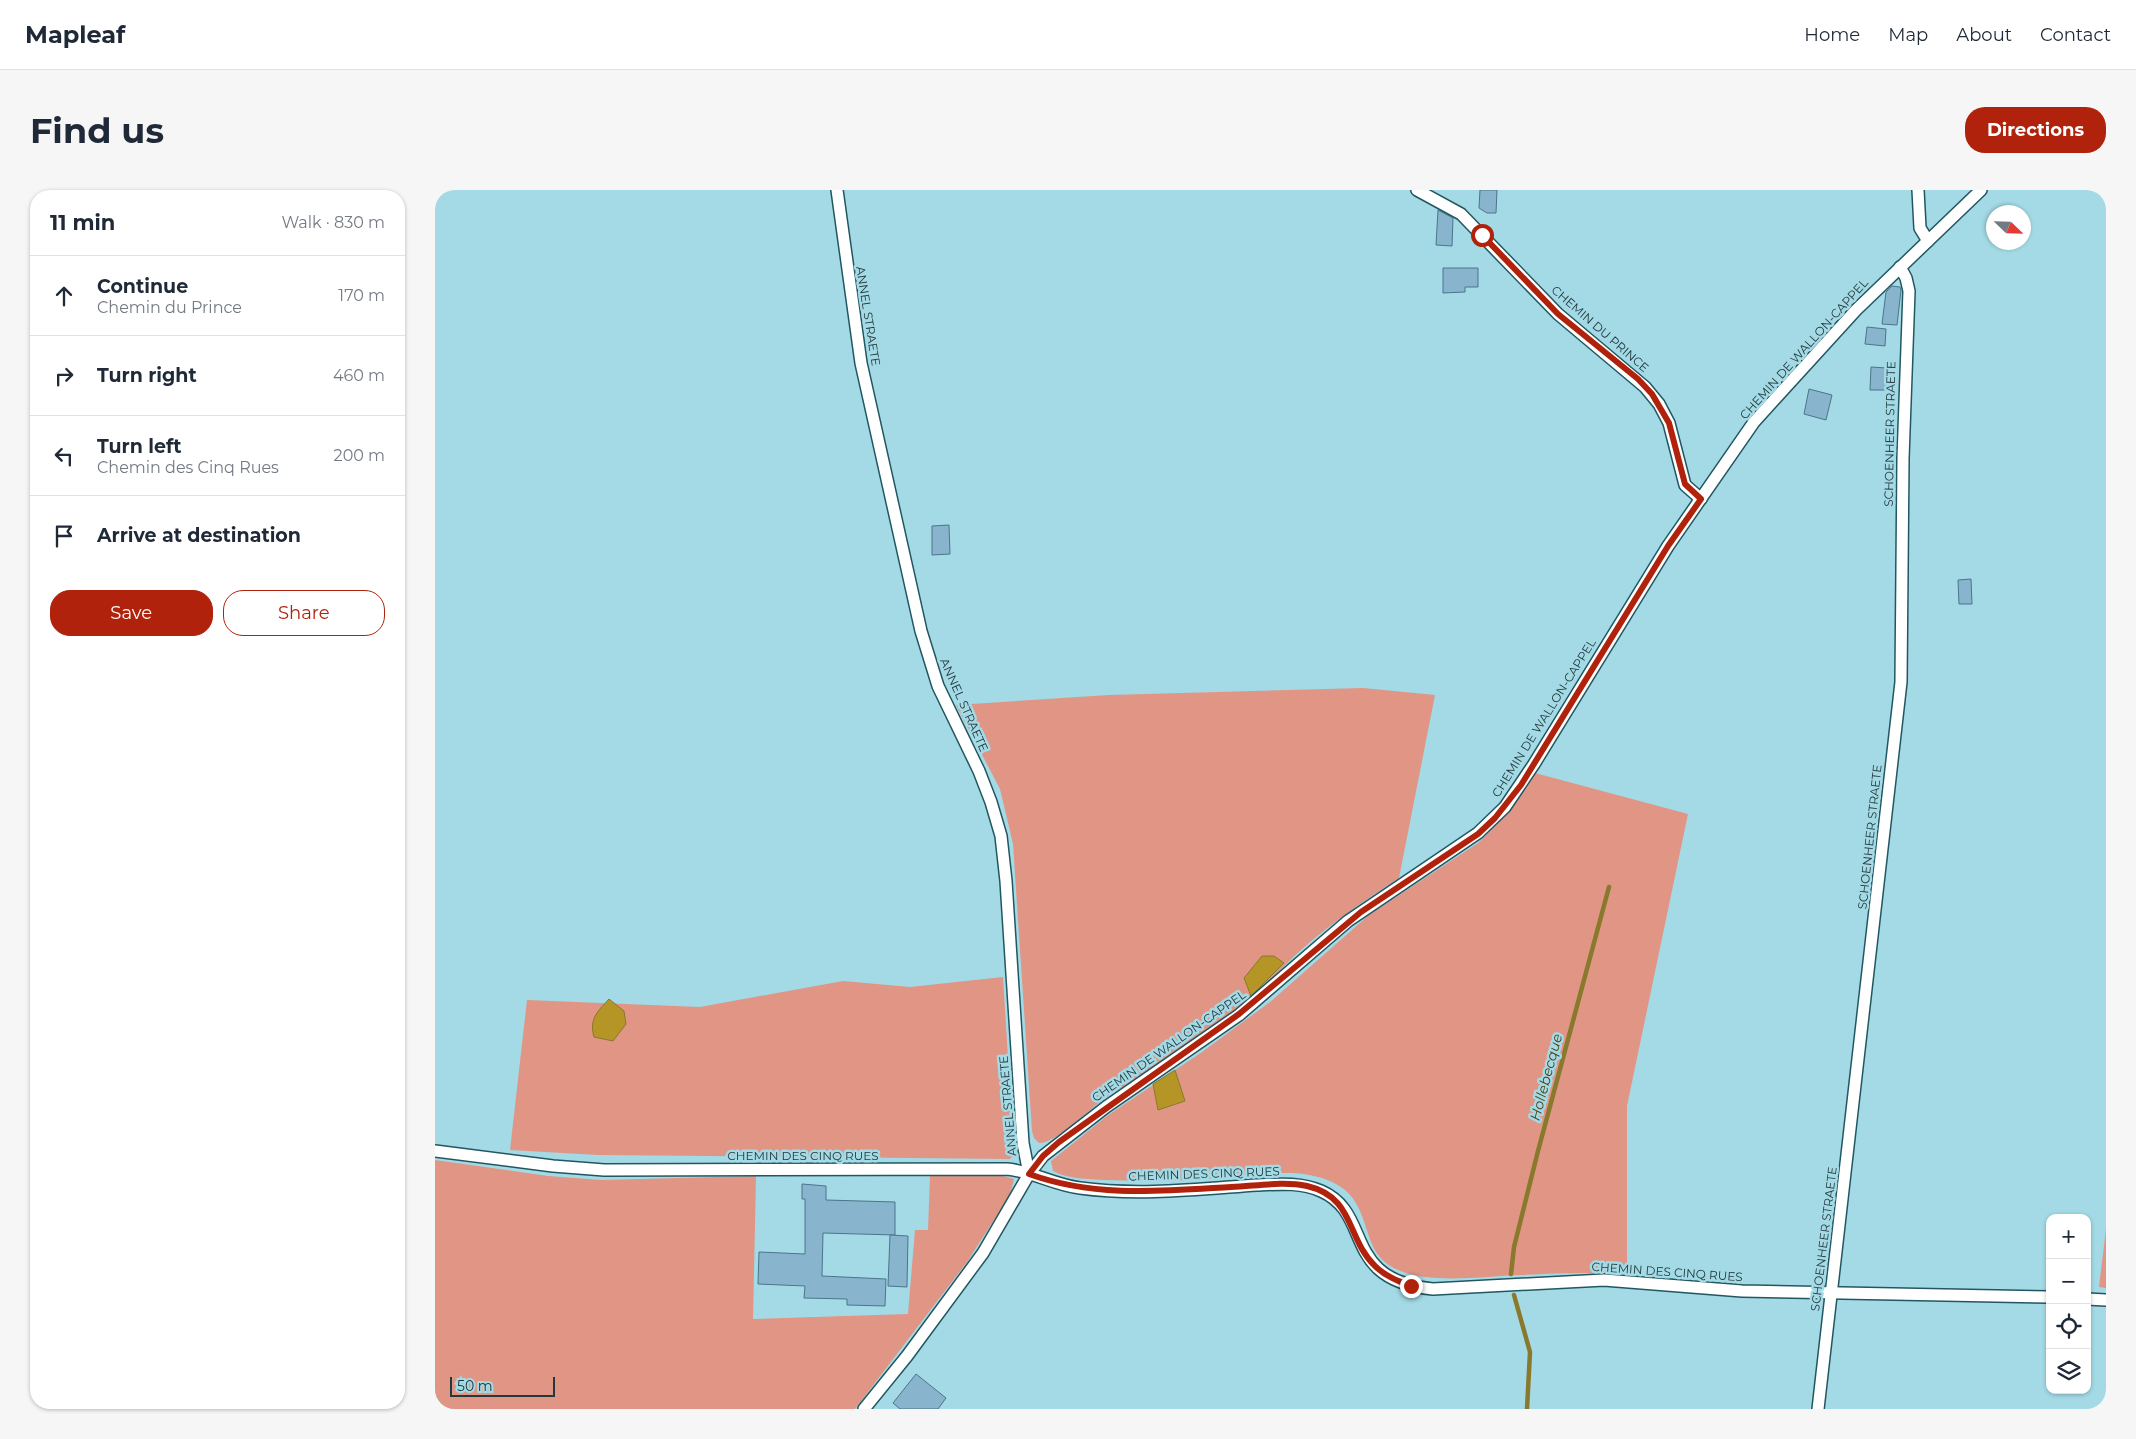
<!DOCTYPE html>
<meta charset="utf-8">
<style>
:root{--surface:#fff;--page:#f6f6f7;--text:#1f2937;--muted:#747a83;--line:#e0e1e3;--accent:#b0220b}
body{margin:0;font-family:Montserrat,sans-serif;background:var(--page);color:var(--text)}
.controls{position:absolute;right:15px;bottom:15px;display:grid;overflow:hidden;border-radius:10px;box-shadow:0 1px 4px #0004}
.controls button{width:45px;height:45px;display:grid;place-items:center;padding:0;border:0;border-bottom:1px solid var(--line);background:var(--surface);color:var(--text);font:25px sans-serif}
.compass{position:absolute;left:1551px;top:15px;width:45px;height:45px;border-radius:50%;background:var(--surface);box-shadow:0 1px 4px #0004;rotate:113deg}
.scale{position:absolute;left:15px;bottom:12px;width:105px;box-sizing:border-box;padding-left:5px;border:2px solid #22393d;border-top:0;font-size:14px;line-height:18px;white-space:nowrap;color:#22393d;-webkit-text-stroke:4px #a3dae5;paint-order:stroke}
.stop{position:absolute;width:15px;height:15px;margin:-11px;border:4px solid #b0220b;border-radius:50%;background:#fff}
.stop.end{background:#b0220b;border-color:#fff;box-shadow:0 1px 5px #0008}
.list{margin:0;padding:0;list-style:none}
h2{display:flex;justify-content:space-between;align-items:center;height:65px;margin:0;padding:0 20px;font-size:21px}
h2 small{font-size:16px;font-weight:400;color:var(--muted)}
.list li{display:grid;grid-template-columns:32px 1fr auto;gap:15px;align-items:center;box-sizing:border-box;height:80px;padding:0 20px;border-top:1px solid var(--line)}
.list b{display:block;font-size:19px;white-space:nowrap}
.list p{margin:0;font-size:16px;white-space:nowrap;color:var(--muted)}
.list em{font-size:16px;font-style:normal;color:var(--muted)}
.actions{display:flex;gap:10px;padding:15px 20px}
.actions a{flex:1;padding:11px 0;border:1px solid var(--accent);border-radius:20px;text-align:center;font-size:18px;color:var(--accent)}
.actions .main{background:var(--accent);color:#fff}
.icon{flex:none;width:28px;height:28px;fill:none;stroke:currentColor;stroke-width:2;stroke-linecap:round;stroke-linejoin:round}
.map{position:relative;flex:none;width:1671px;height:1219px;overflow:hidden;border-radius:20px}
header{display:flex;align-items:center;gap:30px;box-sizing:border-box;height:70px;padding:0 25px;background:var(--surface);border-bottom:1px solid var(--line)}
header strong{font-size:24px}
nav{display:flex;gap:28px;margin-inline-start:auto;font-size:18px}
.intro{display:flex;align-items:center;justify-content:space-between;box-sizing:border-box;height:120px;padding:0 30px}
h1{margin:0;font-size:35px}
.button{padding:12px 22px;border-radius:20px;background:var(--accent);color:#fff;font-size:18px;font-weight:700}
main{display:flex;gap:30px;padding:0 30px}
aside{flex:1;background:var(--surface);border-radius:20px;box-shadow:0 1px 4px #0004}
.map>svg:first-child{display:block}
.green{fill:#e19585}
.water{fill:#b59526;stroke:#89792d}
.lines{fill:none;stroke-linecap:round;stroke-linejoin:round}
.stream{stroke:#89792d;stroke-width:4.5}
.building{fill:#88b5cd;stroke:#4a758b}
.minor-casing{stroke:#215761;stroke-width:14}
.minor{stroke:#fff;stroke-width:11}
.route{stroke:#b0220b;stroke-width:6}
.labels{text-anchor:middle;stroke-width:5;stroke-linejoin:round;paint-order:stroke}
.street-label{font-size:12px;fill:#22393d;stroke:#a3dae5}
.water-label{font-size:14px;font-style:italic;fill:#4c3f13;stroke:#a3dae5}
</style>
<header>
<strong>Mapleaf</strong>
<nav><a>Home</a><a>Map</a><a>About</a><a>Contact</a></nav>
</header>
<div class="intro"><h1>Find us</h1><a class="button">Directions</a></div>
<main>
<aside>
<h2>11 min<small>Walk · 830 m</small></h2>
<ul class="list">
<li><svg class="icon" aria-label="ahead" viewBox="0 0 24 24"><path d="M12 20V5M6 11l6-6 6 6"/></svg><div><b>Continue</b><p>Chemin du Prince</p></div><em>170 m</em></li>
<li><svg class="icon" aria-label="right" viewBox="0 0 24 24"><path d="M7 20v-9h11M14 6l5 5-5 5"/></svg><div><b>Turn right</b></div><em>460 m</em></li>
<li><svg class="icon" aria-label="left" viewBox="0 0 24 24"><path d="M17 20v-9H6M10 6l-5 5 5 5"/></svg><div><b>Turn left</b><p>Chemin des Cinq Rues</p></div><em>200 m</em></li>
<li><svg class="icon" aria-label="arrive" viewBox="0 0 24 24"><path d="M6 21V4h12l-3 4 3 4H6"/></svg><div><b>Arrive at destination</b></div></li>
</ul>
<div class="actions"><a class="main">Save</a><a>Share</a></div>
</aside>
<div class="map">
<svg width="1671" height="1219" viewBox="0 0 1671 1219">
<rect width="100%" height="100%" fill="#a3dae5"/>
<g class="green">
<path d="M928 498 1000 505 964 688C930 710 896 733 866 760 847 777 830 797 811 813 766 850 715 879 666 911 651 922 621 953 604 953L599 948 597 941 578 654 565 599 521 515 674 505Z"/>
<path d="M1100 583 1253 624 1192 916V1084C1156 1082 1121 1083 1086 1085 1050 1086 994 1095 961 1079 933 1066 935 1040 923 1017 911 990 877 983 851 983 820 982 788 988 757 990 728 991 699 991 670 990 653 989 633 989 618 981L616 971 672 926 767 862 835 812 934 725 1043 653C1066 632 1083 608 1100 583Z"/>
<polygon points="568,787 579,965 575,969 163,965 75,960 92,810 265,817 408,791 475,797"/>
<polygon points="0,970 113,986 167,990 321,986 318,1129 473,1124 480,1040 493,1040 495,985 564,985 579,989 575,1005 532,1072 420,1219 0,1219"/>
<polygon points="1671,1039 1671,1098 1664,1097"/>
</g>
<g class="water">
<polygon points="827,766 839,766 849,773 816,806 809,788"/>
<path d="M174 809 189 821 191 834 178 851 159 847C154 829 162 822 174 809Z"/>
<polygon points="740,880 750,911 723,920 718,894"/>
</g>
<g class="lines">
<g class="stream">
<polyline points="1076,1084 1079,1057 1103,961 1174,697"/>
<polyline points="1079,1105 1095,1162 1092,1219"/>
</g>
</g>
<g class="building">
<polygon points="1045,0 1062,0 1061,23 1052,23 1044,18"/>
<polygon points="1003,20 1018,28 1017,56 1001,55"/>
<polygon points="1008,78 1043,78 1043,97 1030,97 1030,102 1008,103"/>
<polygon points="1457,96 1465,97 1466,100 1462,135 1447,134 1451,102"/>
<polygon points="1432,137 1451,139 1450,156 1430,154"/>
<polygon points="1436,177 1452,178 1451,200 1435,200"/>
<polygon points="1374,199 1397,205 1391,230 1369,224"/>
<polygon points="514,335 515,364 497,365 497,336"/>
<polygon points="1536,389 1537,414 1524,414 1523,390"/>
<polygon points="367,994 391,996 391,1010 460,1012 460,1045 388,1043 387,1086 451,1089 450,1116 412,1115 412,1109 369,1108 370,1096 323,1094 324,1062 370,1064 370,1009 367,1009"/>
<polygon points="455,1045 473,1046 472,1097 453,1096"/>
<polygon points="481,1184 511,1208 503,1219 465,1219 458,1213"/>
</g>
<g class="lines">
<defs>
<g id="minor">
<polyline points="402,0 426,173 486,441 503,496 544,581 556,612 566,646 571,691 588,953 594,984"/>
<polyline points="982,0 1026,24 1123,124 1210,197 1224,214 1234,233 1250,295 1266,309"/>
<polyline points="1483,0 1485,38 1493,51"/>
<path d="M0 961 118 976 169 980 572 979C597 981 619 995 645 998 703 1006 764 999 822 995 843 994 866 992 886 1001 939 1024 905 1090 998 1099L1169 1090 1307 1101 1615 1107"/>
<polyline points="1652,1109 1671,1110"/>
<polyline points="429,1219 472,1166 548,1063 594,984 608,966 671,917 804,825 913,731 1043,643 1070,617 1099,574 1233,356 1319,232 1421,120 1546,0"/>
<polyline points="1383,1219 1466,492 1468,268 1474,101 1471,88 1465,77"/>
</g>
</defs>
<use href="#minor" class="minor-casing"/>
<use href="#minor" class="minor"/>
</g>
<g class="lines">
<path class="route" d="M976 1096C963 1091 950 1086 940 1076 911 1048 920 1007 872 996 848 991 821 996 796 997 728 1001 660 1008 594 984L608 966 624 952 804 824 926 722 1043 644 1060 628 1086 595 1233 356 1266 309 1250 294 1234 233 1217 204 1203 189 1123 124 1047 45"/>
</g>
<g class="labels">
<g class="street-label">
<text transform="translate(433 126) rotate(81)" y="4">ANNEL STRAETE</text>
<text transform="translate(1165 139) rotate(41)" y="4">CHEMIN DU PRINCE</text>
<text transform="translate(1369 159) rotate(-48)" y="4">CHEMIN DE WALLON-CAPPEL</text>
<text transform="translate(1455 244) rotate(-89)" y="4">SCHOENHEER STRAETE</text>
<text transform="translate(529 515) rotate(66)" y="4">ANNEL STRAETE</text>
<text transform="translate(1109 528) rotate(-58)" y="4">CHEMIN DE WALLON-CAPPEL</text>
<text transform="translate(1435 647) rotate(-84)" y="4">SCHOENHEER STRAETE</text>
<text transform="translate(734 856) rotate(-35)" y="4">CHEMIN DE WALLON-CAPPEL</text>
<text transform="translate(573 916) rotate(-95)" y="4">ANNEL STRAETE</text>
<text x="368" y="970">CHEMIN DES CINQ RUES</text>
<text transform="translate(769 984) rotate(-2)" y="4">CHEMIN DES CINQ RUES</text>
<text transform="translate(1389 1049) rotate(-83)" y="4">SCHOENHEER STRAETE</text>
<text transform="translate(1232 1082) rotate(4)" y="4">CHEMIN DES CINQ RUES</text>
</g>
<g class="water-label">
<text transform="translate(1111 887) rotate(-75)" y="5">Hollebecque</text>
</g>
</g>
</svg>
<div class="controls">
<button>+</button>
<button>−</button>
<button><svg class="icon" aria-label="locate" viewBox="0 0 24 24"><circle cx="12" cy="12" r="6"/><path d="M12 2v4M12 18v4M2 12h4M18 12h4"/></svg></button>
<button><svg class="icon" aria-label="layers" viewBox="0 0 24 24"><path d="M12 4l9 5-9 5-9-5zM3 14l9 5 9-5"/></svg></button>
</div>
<svg class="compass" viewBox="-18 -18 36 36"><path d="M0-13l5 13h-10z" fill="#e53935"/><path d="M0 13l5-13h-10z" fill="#747a83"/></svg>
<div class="scale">50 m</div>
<div class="stop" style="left:1047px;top:45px"></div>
<div class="stop end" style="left:976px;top:1096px"></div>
</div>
</main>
